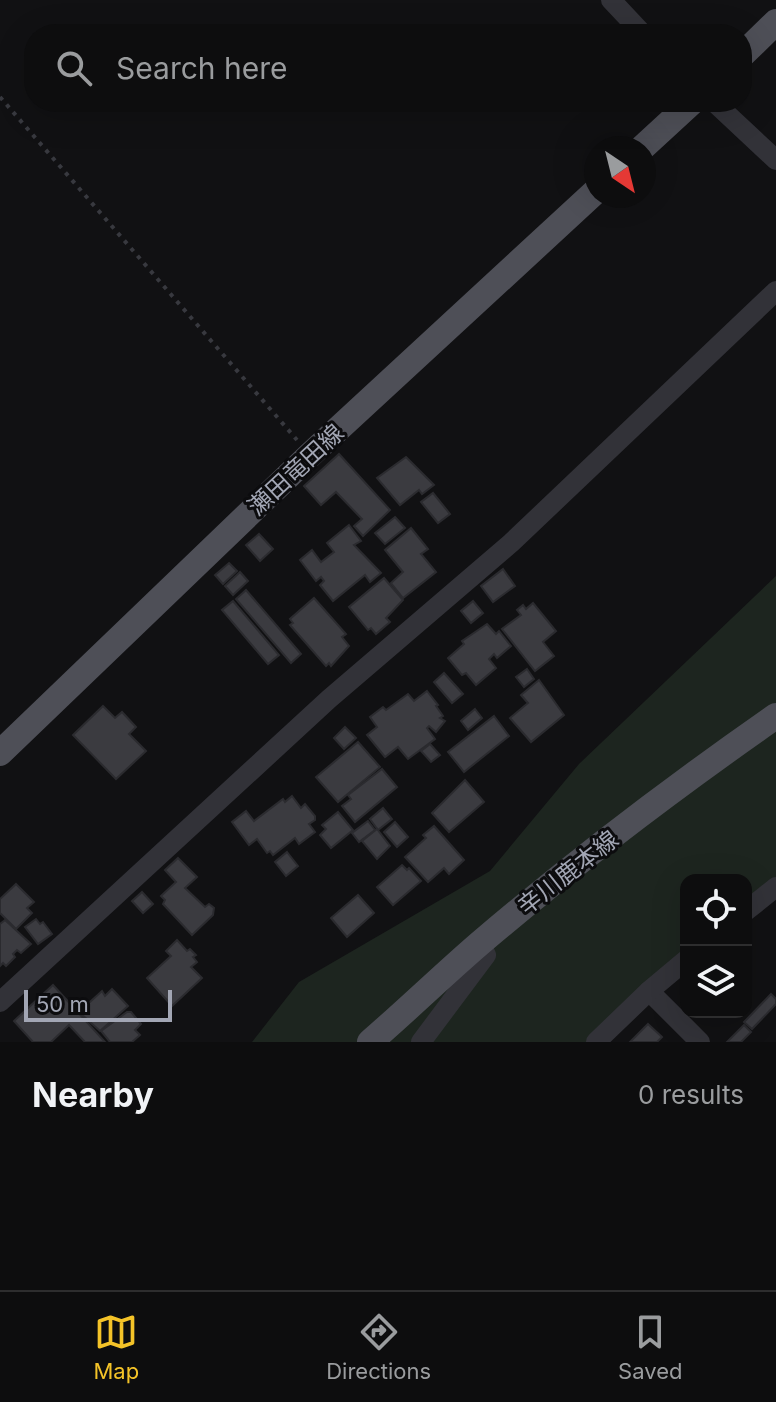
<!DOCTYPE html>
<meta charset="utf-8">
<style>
:root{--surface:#0d0d0e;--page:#161617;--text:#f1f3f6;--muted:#9a9c9e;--line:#2d2d2e;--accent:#f4c328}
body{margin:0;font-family:Inter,"Noto Sans JP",sans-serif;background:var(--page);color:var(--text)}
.controls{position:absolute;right:24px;bottom:24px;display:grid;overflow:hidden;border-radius:16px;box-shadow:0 8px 32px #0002}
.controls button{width:72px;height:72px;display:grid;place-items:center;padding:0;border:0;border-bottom:2px solid var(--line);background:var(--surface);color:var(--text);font:40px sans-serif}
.compass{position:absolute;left:584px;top:136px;width:72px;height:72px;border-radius:50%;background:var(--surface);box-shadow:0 8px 32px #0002;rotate:145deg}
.scale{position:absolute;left:24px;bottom:20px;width:148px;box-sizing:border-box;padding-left:8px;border:4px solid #a2a6b4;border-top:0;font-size:22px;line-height:28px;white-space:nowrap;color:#a2a6b4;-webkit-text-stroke:6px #0c0c0e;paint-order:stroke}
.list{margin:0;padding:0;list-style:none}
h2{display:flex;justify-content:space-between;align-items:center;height:104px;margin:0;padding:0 32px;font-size:34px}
h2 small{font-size:26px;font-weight:400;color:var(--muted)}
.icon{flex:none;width:44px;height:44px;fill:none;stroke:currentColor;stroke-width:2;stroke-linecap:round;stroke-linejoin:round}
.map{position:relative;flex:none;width:776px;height:1042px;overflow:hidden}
.search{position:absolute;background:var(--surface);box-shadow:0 8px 32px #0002;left:24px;right:24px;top:24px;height:88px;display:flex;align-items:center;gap:20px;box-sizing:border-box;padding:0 28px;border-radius:32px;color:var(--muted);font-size:30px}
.sheet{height:248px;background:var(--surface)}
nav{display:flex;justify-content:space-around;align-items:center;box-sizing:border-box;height:112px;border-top:2px solid var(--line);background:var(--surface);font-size:22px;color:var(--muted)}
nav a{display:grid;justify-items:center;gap:4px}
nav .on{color:var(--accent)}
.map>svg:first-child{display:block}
.green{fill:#1d251f}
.building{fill:#3b3b40;stroke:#2b2b2f;stroke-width:2}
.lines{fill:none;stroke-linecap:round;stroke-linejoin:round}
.path{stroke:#38393f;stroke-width:4;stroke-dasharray:4 6;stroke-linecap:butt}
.minor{stroke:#323238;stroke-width:20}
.major{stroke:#4e4f57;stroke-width:26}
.labels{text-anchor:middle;stroke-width:6;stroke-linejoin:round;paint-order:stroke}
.street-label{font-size:24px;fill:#a2a6b4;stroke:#0c0c0e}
</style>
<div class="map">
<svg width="776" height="1042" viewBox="0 0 776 1042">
<rect width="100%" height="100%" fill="#111113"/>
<polygon class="green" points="776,576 776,880 746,903 746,880 686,880 686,951 589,1042 252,1042 299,982 490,871 579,764"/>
<g class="building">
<polygon points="339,454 390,510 363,536 354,526 362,519 336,492 321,505 304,486"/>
<polygon points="406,457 434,485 422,494 419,490 400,505 377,478"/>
<polygon points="433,493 450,514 438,523 421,502"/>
<polygon points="395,517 405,528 385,544 375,533"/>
<polygon points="349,525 361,541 354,545 381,573 370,582 365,575 333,601 320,585 324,581 321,577 316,581 300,560 312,550 321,562 334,552 327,543"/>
<polygon points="411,528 428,549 421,554 436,572 403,598 391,583 403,572 385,550"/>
<polygon points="259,534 273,549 260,561 246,545"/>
<polygon points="229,563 237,571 223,584 215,575"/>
<polygon points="503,569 515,586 493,602 481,586"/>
<polygon points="240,572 248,581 233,595 225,586"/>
<polygon points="384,578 403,600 386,618 390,622 376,634 371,628 368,630 349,607"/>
<polygon points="246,590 301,654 291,663 236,599"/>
<polygon points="314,598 346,634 342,637 349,646 331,666 329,663 326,666 290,625 293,623 290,619"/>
<polygon points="233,601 279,655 268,664 222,610"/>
<polygon points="473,601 483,613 471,623 461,611"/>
<polygon points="533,603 556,631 543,642 554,656 535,671 502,629 521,615 517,610 523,605 526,609"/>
<polygon points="487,624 496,634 499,631 511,646 497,658 494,654 489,659 496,668 476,685 466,673 462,675 448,658 464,644 462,641"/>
<polygon points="527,669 534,679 524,687 516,677"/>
<polygon points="444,673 463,694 452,703 434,682"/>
<polygon points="539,680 564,715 531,742 510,718 528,703 521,695"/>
<polygon points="427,691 438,705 436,706 443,716 440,718 445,721 436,732 429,726 427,728 435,739 408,759 398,747 385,757 367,735 377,727 370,717 383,707 386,710 408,694 414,701"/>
<polygon points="103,706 115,718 122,712 136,727 129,734 146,751 116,779 73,735"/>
<polygon points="475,709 482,718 468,730 461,721"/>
<polygon points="494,716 509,736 464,772 448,752"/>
<polygon points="345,727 356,738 344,749 334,738"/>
<polygon points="358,742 380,767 338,802 316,777"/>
<polygon points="430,744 440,755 431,762 421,751"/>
<polygon points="382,769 397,787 355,822 342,806 351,799 348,795"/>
<polygon points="465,780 484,802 449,832 432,813"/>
<polygon points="292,796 301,808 305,804 315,816 315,820 309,824 315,832 299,844 295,838 273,855 270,851 267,853 257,839 249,845 232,822 246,811 254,821 283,799 285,802"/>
<polygon points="383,808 392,819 378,830 370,819"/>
<polygon points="338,812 353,830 331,848 320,835 326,829 322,825"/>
<polygon points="368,821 375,830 359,842 352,833"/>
<polygon points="395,822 408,837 397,847 384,832"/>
<polygon points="434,826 464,860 449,874 444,868 428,882 405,857 426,838 423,835"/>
<polygon points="377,829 390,846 377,859 362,841"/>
<polygon points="287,852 298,866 286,876 275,862"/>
<polygon points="178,858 197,877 185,888 205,907 209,904 214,908 213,915 192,935 163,904 165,900 161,896 176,882 165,870"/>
<polygon points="402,865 407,870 409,868 421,881 393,905 377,887"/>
<polygon points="16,884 34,902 27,908 32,913 16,929 0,913 0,899"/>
<polygon points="142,892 153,904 143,913 132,901"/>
<polygon points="358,895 374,913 347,937 331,918"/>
<polygon points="36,919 40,924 43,922 52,934 38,944 25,927"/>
<polygon points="5,920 31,944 21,953 17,950 13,954 15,957 6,966 3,963 0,966 0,924"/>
<polygon points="177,940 187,951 190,949 196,955 193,957 197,962 191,967 202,978 172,1006 147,978 171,956 166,951"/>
<polygon points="53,985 105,1042 85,1042 69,1025 51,1042 33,1042 14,1021"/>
<polygon points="112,989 128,1006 100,1031 79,1012 102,991 105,996"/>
<polygon points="771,994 776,999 776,1004 752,1029 744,1022"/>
<polygon points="127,1012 131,1012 141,1024 135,1030 140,1035 132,1042 110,1042 101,1031"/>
<polygon points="648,1024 662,1037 657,1042 630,1042"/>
<polygon points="744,1025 751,1032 741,1042 727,1042"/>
</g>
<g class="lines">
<polyline class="path" points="0,97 297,440"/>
<g class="minor">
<polyline points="611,0 643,34"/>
<polyline points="714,102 776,160"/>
<polyline points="746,911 776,887"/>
<polyline points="649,991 700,1042"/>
<polyline points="0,1002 329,699 511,543 776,291"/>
<polyline points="421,1042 486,955 480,943"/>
<polyline points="596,1042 649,991 686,960"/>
</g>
<g class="major">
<polyline points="742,55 776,22"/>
<polyline points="642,148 692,102"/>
<polyline points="0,753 310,455 596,191"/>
<path d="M370 1042C407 1010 442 976 479 944 574 863 674 787 776 716"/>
</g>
</g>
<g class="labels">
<g class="street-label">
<text transform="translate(296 470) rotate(-43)" y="8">瀬田竜田線</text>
<text transform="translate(568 873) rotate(-38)" y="8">辛川鹿本線</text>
</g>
</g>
</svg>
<div class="controls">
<button><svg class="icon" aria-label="locate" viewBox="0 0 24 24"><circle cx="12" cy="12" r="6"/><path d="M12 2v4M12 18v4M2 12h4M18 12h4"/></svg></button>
<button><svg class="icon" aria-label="layers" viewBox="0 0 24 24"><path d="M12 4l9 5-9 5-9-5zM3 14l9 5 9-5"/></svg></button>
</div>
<svg class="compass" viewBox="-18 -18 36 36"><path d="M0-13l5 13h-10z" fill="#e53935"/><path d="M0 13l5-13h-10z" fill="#9a9c9e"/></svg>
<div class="scale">50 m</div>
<div class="search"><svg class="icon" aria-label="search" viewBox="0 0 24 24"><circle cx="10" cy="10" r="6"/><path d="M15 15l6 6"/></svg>Search here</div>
</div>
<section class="sheet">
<h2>Nearby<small>0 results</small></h2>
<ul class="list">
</ul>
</section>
<nav>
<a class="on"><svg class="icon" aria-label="map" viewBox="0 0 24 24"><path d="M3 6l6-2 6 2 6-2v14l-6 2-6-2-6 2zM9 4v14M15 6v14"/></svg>Map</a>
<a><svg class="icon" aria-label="directions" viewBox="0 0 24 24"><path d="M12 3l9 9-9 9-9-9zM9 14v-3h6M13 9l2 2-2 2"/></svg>Directions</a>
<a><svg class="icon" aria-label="saved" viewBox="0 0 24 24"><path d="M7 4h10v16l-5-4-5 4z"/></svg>Saved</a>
</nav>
